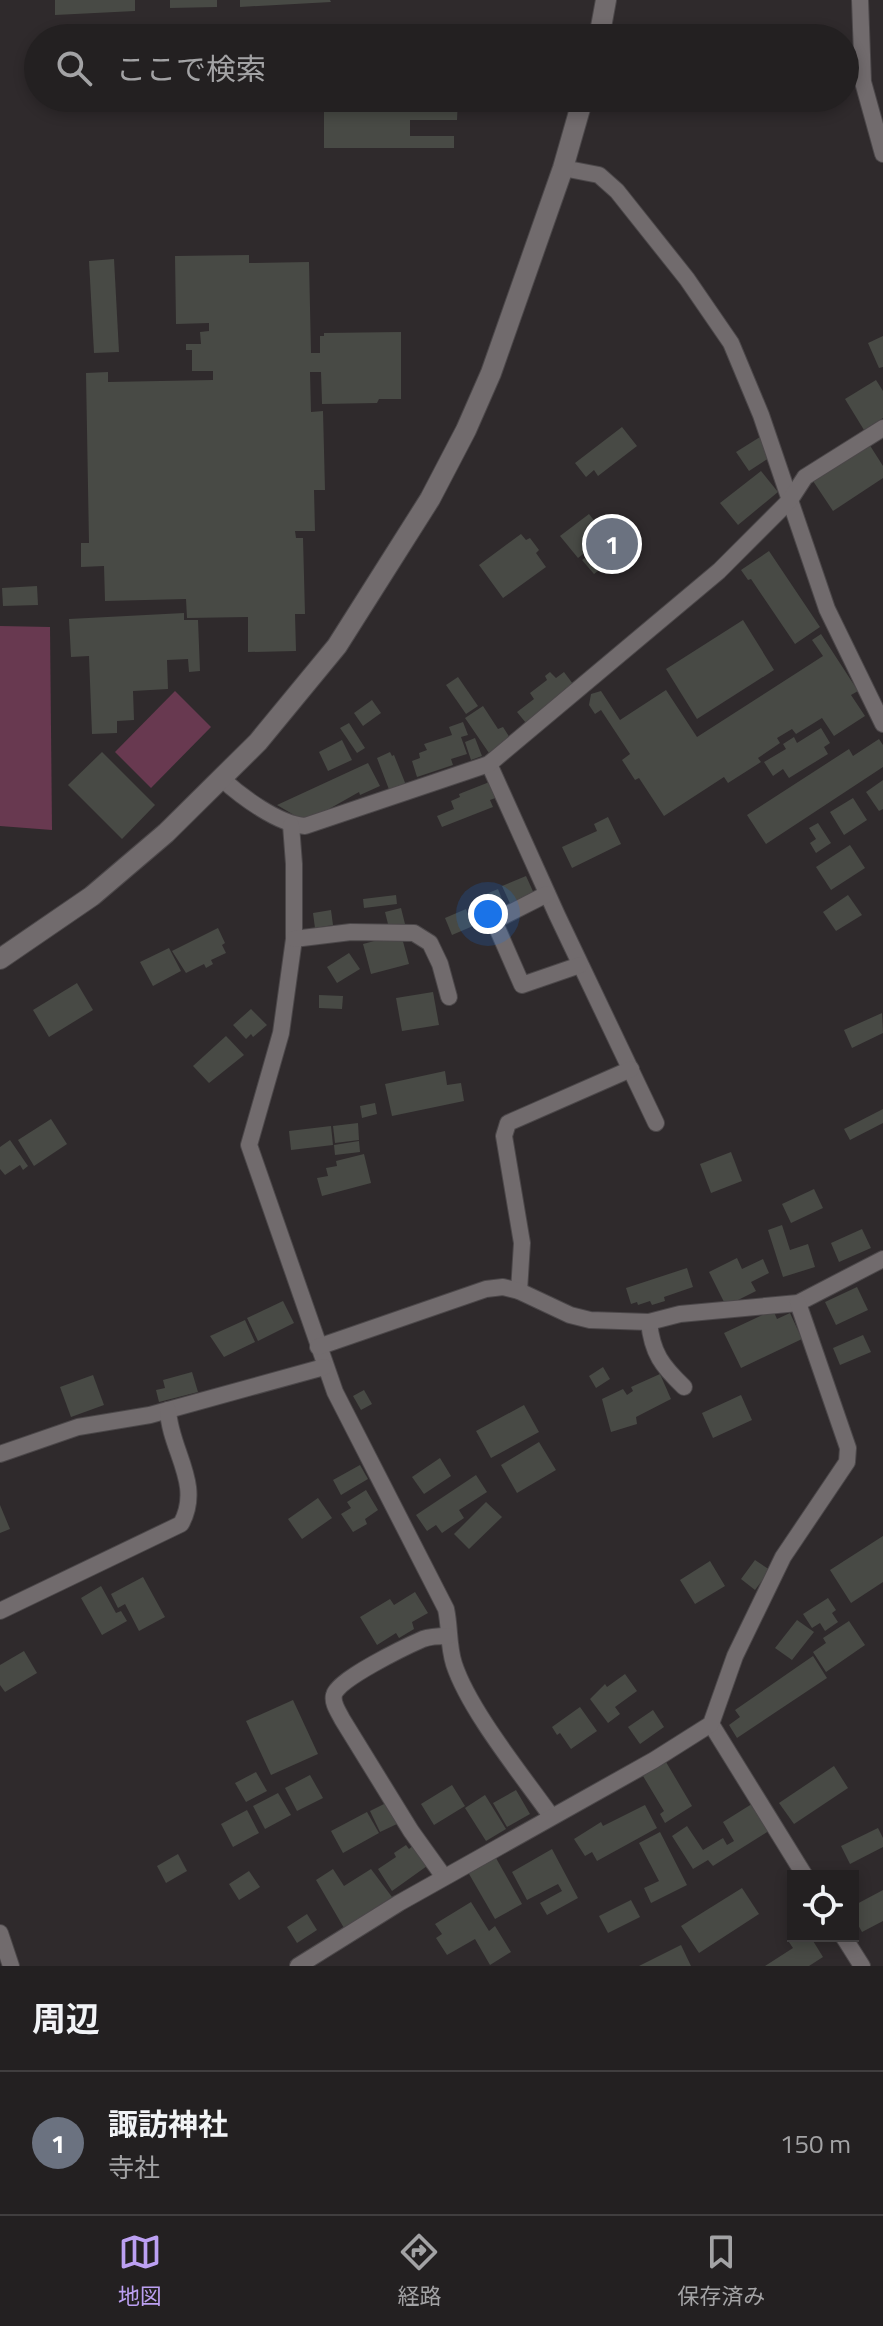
<!DOCTYPE html>
<html lang="ja">
<meta charset="utf-8">
<style>
:root{--surface:#232021;--page:#2b282a;--text:#f1f3f6;--muted:#a3a3a5;--line:#403e3f;--accent:#bca0f2}
body{margin:0;font-family:"Titillium Web","Noto Sans JP",sans-serif;background:var(--page);color:var(--text)}
.controls{position:absolute;right:24px;bottom:24px;display:grid;overflow:hidden;border-radius:0px;box-shadow:0 4px 12px #0003}
.controls button{width:72px;height:72px;display:grid;place-items:center;padding:0;border:0;border-bottom:2px solid var(--line);background:var(--surface);color:var(--text);font:40px sans-serif}
.you{position:absolute;left:488px;top:914px;width:28px;height:28px;margin:-20px;border:6px solid #fff;border-radius:50%;background:#1a73e8;box-shadow:0 0 0 12px #1a73e833}
.badge{display:grid;place-items:center;width:52px;height:52px;border-radius:50%;background:var(--accent);color:#fff;font-size:26px;font-weight:700}
.pin{position:absolute;translate:-50% -50%;border:4px solid #fff;box-shadow:0 2px 8px #0006}
.list{margin:0;padding:0;list-style:none}
h2{display:flex;justify-content:space-between;align-items:center;height:104px;margin:0;padding:0 32px;font-size:34px}
h2 small{font-size:26px;font-weight:400;color:var(--muted)}
.list li{display:grid;grid-template-columns:52px 1fr auto;gap:24px;align-items:center;box-sizing:border-box;height:144px;padding:0 32px;border-top:2px solid var(--line)}
.list b{display:block;font-size:30px;white-space:nowrap}
.list p{margin:0;font-size:26px;white-space:nowrap;color:var(--muted)}
.list em{font-size:26px;font-style:normal;color:var(--muted)}
.icon{flex:none;width:44px;height:44px;fill:none;stroke:currentColor;stroke-width:2;stroke-linecap:round;stroke-linejoin:round}
.map{position:relative;flex:none;width:883px;height:1966px;overflow:hidden}
.search{position:absolute;background:var(--surface);box-shadow:0 4px 12px #0003;left:24px;right:24px;top:24px;height:88px;display:flex;align-items:center;gap:20px;box-sizing:border-box;padding:0 28px;border-radius:44px;color:var(--muted);font-size:30px}
.sheet{height:248px;background:var(--surface)}
nav{display:flex;justify-content:space-around;align-items:center;box-sizing:border-box;height:112px;border-top:2px solid var(--line);background:var(--surface);font-size:22px;color:var(--muted)}
nav a{display:grid;justify-items:center;gap:4px}
nav .on{color:var(--accent)}
.map>svg:first-child{display:block}
.green{fill:#683950}
.building{fill:#484a45}
.lines{fill:none;stroke-linecap:round;stroke-linejoin:round}
.minor-casing{stroke:#4b4749;stroke-width:18}
.tertiary-casing{stroke:#4b4749;stroke-width:22}
.minor{stroke:#716b6d;stroke-width:16}
.tertiary{stroke:#716b6d;stroke-width:20}
</style>
<div class="map">
<svg width="883" height="1966" viewBox="0 0 883 1966">
<rect width="100%" height="100%" fill="#2f2a2c"/>
<g class="green">
<polygon points="0,626 50,627 52,830 0,826"/>
<polygon points="175,691 211,727 151,788 115,752"/>
</g>
<g class="building">
<polygon points="55,0 135,0 135,11 55,15"/>
<polygon points="170,0 217,0 217,7 170,8"/>
<polygon points="240,0 330,0 331,2 240,7"/>
<rect x="383" y="27" width="75" height="11"/>
<polygon points="324,98 458,98 457,120 410,120 410,136 454,136 454,148 324,148"/>
<polygon points="249,255 249,263 309,262 311,353 320,353 320,336 324,336 324,333 401,332 401,399 379,399 377,403 322,404 321,372 310,372 311,412 323,411 325,490 314,490 315,531 295,531 296,538 303,538 305,614 295,614 296,651 248,652 248,617 187,618 186,599 105,601 104,566 81,567 81,543 89,543 86,373 108,372 108,382 213,380 213,371 192,371 192,350 186,350 186,344 201,344 200,332 209,331 209,323 176,324 175,256"/>
<polygon points="114,259 119,352 94,353 89,261"/>
<polygon points="883,336 883,367 879,368 868,343"/>
<polygon points="876,380 883,391 883,418 864,430 845,399"/>
<polygon points="622,427 637,446 598,476 594,470 586,477 575,463"/>
<polygon points="760,437 772,456 749,471 736,452"/>
<polygon points="869,444 883,466 883,478 833,511 813,481"/>
<polygon points="761,471 778,492 738,525 720,503"/>
<polygon points="589,514 606,536 578,558 560,536"/>
<polygon points="521,534 526,540 530,538 539,550 536,553 546,567 503,598 479,565"/>
<polygon points="601,546 612,560 594,574 582,560"/>
<polygon points="769,551 820,627 795,644 751,579 748,580 741,570"/>
<polygon points="37,586 38,605 3,606 2,588"/>
<polygon points="184,613 184,620 198,620 200,671 189,672 188,659 167,660 168,689 133,691 134,720 117,721 117,733 92,734 89,656 71,657 69,619"/>
<polygon points="743,620 774,670 697,719 666,669"/>
<polygon points="821,634 858,691 851,695 865,716 834,736 822,718 796,734 792,729 777,738 780,743 758,758 761,762 728,783 724,777 664,816 639,778 635,780 622,760 630,754 601,710 595,714 589,705 591,694 601,691 620,720 666,690 697,737 823,656 812,640"/>
<polygon points="550,672 556,678 564,672 573,684 526,723 517,712 534,699 530,693 547,680 545,676"/>
<polygon points="458,677 478,706 466,714 446,685"/>
<polygon points="372,700 381,713 363,726 354,713"/>
<polygon points="483,706 498,729 503,727 510,738 489,753 465,718"/>
<polygon points="463,722 468,735 461,737 467,754 451,759 453,765 417,777 412,761 420,758 419,753 427,750 424,744 452,735 449,727"/>
<polygon points="349,723 365,748 357,753 340,728"/>
<polygon points="821,728 830,743 824,747 828,754 789,778 783,769 773,776 764,762 786,749 783,744 794,737 797,743"/>
<polygon points="475,738 482,756 471,760 465,742"/>
<polygon points="879,739 883,745 883,767 766,844 747,815 849,749 853,756"/>
<polygon points="342,740 352,760 328,771 319,752"/>
<polygon points="102,752 155,805 122,839 68,785"/>
<polygon points="390,752 392,756 394,755 406,785 390,792 377,758"/>
<polygon points="368,763 380,786 360,795 359,792 306,822 277,805"/>
<polygon points="883,780 883,809 879,811 866,792"/>
<polygon points="492,781 498,797 490,800 493,807 442,827 437,816 454,809 451,801 460,797 459,794"/>
<polygon points="853,798 867,820 844,835 830,812"/>
<polygon points="608,817 621,844 572,868 562,847 597,831 594,824"/>
<polygon points="818,823 831,843 816,853 810,843 816,839 809,828"/>
<polygon points="850,845 865,868 831,890 816,867"/>
<polygon points="526,876 536,898 512,908 502,886"/>
<polygon points="498,889 506,909 482,919 474,899"/>
<polygon points="396,895 397,904 364,908 363,899"/>
<polygon points="848,895 862,915 836,931 823,912"/>
<polygon points="401,908 405,924 389,928 385,912"/>
<polygon points="466,909 473,926 452,935 445,918"/>
<polygon points="331,910 333,925 315,928 313,913"/>
<polygon points="218,928 225,943 222,945 226,953 211,960 213,964 206,968 204,964 186,973 172,951"/>
<polygon points="401,934 409,964 371,974 363,944"/>
<polygon points="169,948 181,971 153,986 140,962"/>
<polygon points="349,953 360,969 337,983 327,967"/>
<polygon points="77,983 93,1010 49,1037 33,1010"/>
<polygon points="433,992 439,1025 402,1031 396,998"/>
<polygon points="319,995 343,996 342,1009 319,1008"/>
<polygon points="251,1009 267,1025 253,1037 251,1034 246,1039 233,1025"/>
<polygon points="882,1013 883,1033 852,1048 844,1030"/>
<polygon points="226,1036 244,1055 209,1083 193,1066"/>
<polygon points="445,1071 447,1085 461,1083 464,1101 392,1116 385,1084"/>
<polygon points="375,1103 377,1114 362,1118 360,1106"/>
<polygon points="883,1109 883,1123 850,1140 844,1129"/>
<polygon points="51,1119 67,1144 34,1166 18,1140"/>
<polygon points="358,1123 359,1140 335,1143 333,1126"/>
<polygon points="331,1126 333,1145 291,1150 289,1131"/>
<polygon points="10,1140 28,1166 23,1170 20,1165 5,1175 0,1169 0,1147"/>
<polygon points="359,1141 360,1152 335,1155 334,1145"/>
<polygon points="731,1152 742,1181 711,1193 700,1164"/>
<polygon points="364,1154 371,1183 322,1196 317,1178 328,1176 326,1168 337,1166 336,1161"/>
<polygon points="814,1189 823,1208 791,1223 782,1204"/>
<polygon points="782,1225 790,1250 808,1244 815,1267 783,1277 768,1230"/>
<polygon points="862,1229 871,1248 839,1262 831,1243"/>
<polygon points="737,1258 742,1269 763,1259 769,1273 751,1282 756,1291 726,1306 709,1272"/>
<polygon points="687,1268 693,1287 664,1297 665,1301 652,1305 650,1301 638,1305 637,1302 631,1304 626,1288"/>
<polygon points="857,1287 868,1310 836,1325 825,1302"/>
<polygon points="283,1301 294,1323 258,1341 247,1318"/>
<polygon points="773,1310 777,1319 790,1313 802,1339 741,1368 724,1333"/>
<polygon points="245,1320 255,1342 224,1357 210,1336"/>
<polygon points="863,1335 871,1352 840,1365 833,1348"/>
<polygon points="603,1367 610,1379 596,1388 589,1376"/>
<polygon points="192,1372 198,1392 159,1402 156,1390 165,1388 163,1380"/>
<polygon points="660,1374 671,1399 636,1417 637,1424 611,1432 602,1399 623,1389 627,1395 633,1391 631,1387"/>
<polygon points="93,1375 104,1405 71,1417 60,1387"/>
<polygon points="364,1390 372,1404 361,1410 353,1396"/>
<polygon points="741,1395 752,1420 713,1438 702,1413"/>
<polygon points="524,1405 539,1432 491,1458 476,1431"/>
<polygon points="539,1442 556,1470 517,1493 501,1465"/>
<polygon points="440,1458 451,1476 424,1494 412,1477"/>
<polygon points="360,1465 368,1479 341,1495 333,1480"/>
<polygon points="476,1475 487,1492 459,1510 464,1518 442,1533 436,1525 427,1531 416,1515"/>
<polygon points="366,1490 378,1510 365,1519 367,1524 353,1532 341,1514 351,1508 347,1502"/>
<polygon points="318,1498 332,1518 302,1539 288,1519"/>
<polygon points="486,1502 502,1517 469,1549 454,1534"/>
<polygon points="0,1505 10,1529 0,1533"/>
<polygon points="883,1536 883,1582 851,1603 830,1570"/>
<polygon points="755,1560 770,1570 755,1590 741,1579"/>
<polygon points="710,1561 725,1586 695,1604 680,1580"/>
<polygon points="143,1577 165,1617 139,1631 125,1604 118,1608 111,1594"/>
<polygon points="101,1586 116,1613 121,1611 127,1621 102,1635 81,1598"/>
<polygon points="415,1592 428,1613 412,1622 414,1629 399,1638 396,1633 377,1645 360,1617 390,1599 394,1605"/>
<polygon points="828,1598 836,1610 832,1613 838,1622 825,1631 820,1623 812,1628 803,1614"/>
<polygon points="797,1620 814,1632 792,1660 775,1648"/>
<polygon points="849,1621 865,1645 826,1672 813,1652 826,1643 823,1638"/>
<polygon points="24,1651 37,1673 5,1692 0,1685 0,1665"/>
<polygon points="813,1656 827,1678 737,1738 729,1725 740,1717 735,1710"/>
<polygon points="625,1674 637,1691 615,1707 620,1714 608,1723 590,1699 605,1684 607,1687"/>
<polygon points="293,1700 318,1754 271,1775 246,1721"/>
<polygon points="580,1707 597,1731 571,1749 560,1733 557,1735 552,1727"/>
<polygon points="653,1710 664,1727 640,1744 628,1727"/>
<polygon points="666,1762 692,1806 665,1823 660,1814 664,1811 643,1776"/>
<polygon points="834,1766 848,1788 794,1824 779,1803"/>
<polygon points="256,1772 267,1791 246,1802 235,1783"/>
<polygon points="310,1775 323,1798 297,1811 285,1788"/>
<polygon points="452,1785 465,1806 434,1825 421,1804"/>
<polygon points="516,1790 530,1814 507,1827 493,1803"/>
<polygon points="278,1793 291,1815 265,1829 253,1806"/>
<polygon points="485,1795 506,1829 486,1841 465,1808"/>
<polygon points="755,1802 772,1829 713,1866 708,1860 693,1869 672,1836 687,1826 703,1850 723,1838 727,1845 734,1841 723,1822"/>
<polygon points="386,1803 397,1824 380,1832 370,1811"/>
<polygon points="645,1805 657,1828 597,1861 592,1852 585,1856 574,1839 601,1822 603,1826"/>
<polygon points="247,1810 259,1833 233,1847 221,1824"/>
<polygon points="367,1812 379,1833 343,1853 331,1831"/>
<polygon points="878,1828 883,1838 883,1847 850,1864 841,1846"/>
<polygon points="660,1832 687,1885 651,1903 644,1888 659,1881 639,1843"/>
<polygon points="406,1845 409,1849 414,1845 427,1866 392,1891 378,1869 396,1857 394,1853"/>
<polygon points="552,1849 578,1898 547,1915 540,1903 562,1891 558,1884 527,1900 512,1872"/>
<polygon points="492,1851 522,1904 495,1919 465,1867"/>
<polygon points="178,1854 187,1871 166,1883 157,1866"/>
<polygon points="333,1869 344,1886 371,1869 392,1897 344,1928 316,1880"/>
<polygon points="249,1871 260,1887 239,1900 229,1884"/>
<polygon points="742,1888 759,1914 699,1953 681,1926"/>
<polygon points="883,1890 883,1921 862,1932 853,1916 853,1906"/>
<polygon points="631,1900 640,1917 608,1933 599,1916"/>
<polygon points="471,1902 489,1931 495,1926 511,1952 490,1965 475,1939 447,1955 436,1938 442,1934 435,1924"/>
<polygon points="307,1914 317,1930 297,1943 287,1927"/>
<polygon points="792,1936 810,1936 823,1957 809,1966 765,1966 793,1948 787,1939"/>
<polygon points="681,1945 691,1966 639,1966"/>
</g>
<g class="lines">
<defs>
<g id="minor">
<polyline points="860,0 863,82 883,154"/>
<polyline points="563,168 599,175 617,191 687,279 731,343 761,415 827,609 883,724"/>
<polyline points="489,764 557,915 656,1123"/>
<path d="M222 779C242 797 278 824 305 826L489 764 719 571 790 500 805 477 883 428"/>
<path d="M291 825 294 864V939L281 1033 249 1145 335 1392 446 1609C450 1627 448 1645 454 1664 469 1710 522 1775 551 1816"/>
<polyline points="547,894 494,921 522,985 580,965"/>
<polyline points="294,939 351,932 414,933 430,943 440,964 449,997"/>
<polyline points="519,1291 522,1243 504,1136 508,1123 631,1069"/>
<path d="M649 1322C652 1353 662 1366 684 1387"/>
<polyline points="318,1347 486,1289 503,1287 519,1291 570,1315 590,1320 649,1322 680,1314 798,1303 883,1259"/>
<polyline points="0,1454 78,1427 150,1415 324,1367"/>
<path d="M0 1611 181 1524C203 1484 170 1451 168 1410"/>
<polyline points="711,1724 805,1876"/>
<path d="M444 1877 411 1831 342 1719C338 1711 332 1703 334 1695 336 1680 407 1646 423 1639 431 1636 440 1636 448 1636"/>
<polyline points="0,1933 11,1966"/>
<polyline points="843,1936 862,1966"/>
<polyline points="298,1966 399,1903 654,1760 711,1724 735,1656 783,1557 847,1462 848,1448 798,1303"/>
</g>
<g id="tertiary">
<polyline points="599,38 606,0"/>
<polyline points="0,959 92,896 166,833 258,742 337,646 430,499 466,430 491,373 563,168 583,98"/>
</g>
</defs>
<use href="#minor" class="minor-casing"/>
<use href="#tertiary" class="tertiary-casing"/>
<use href="#minor" class="minor"/>
<use href="#tertiary" class="tertiary"/>
</g>
</svg>
<div class="controls">
<button><svg class="icon" aria-label="locate" viewBox="0 0 24 24"><circle cx="12" cy="12" r="6"/><path d="M12 2v4M12 18v4M2 12h4M18 12h4"/></svg></button>
</div>
<div class="you"></div>
<div class="pin badge" style="left:612px;top:544px;background:#6b7280">1</div>
<div class="search"><svg class="icon" aria-label="search" viewBox="0 0 24 24"><circle cx="10" cy="10" r="6"/><path d="M15 15l6 6"/></svg>ここで検索</div>
</div>
<section class="sheet">
<h2>周辺<small></small></h2>
<ul class="list">
<li><span class="badge" style="background:#6b7280">1</span><div><b>諏訪神社</b><p>寺社</p></div><em>150 m</em></li>
</ul>
</section>
<nav>
<a class="on"><svg class="icon" aria-label="map" viewBox="0 0 24 24"><path d="M3 6l6-2 6 2 6-2v14l-6 2-6-2-6 2zM9 4v14M15 6v14"/></svg>地図</a>
<a><svg class="icon" aria-label="directions" viewBox="0 0 24 24"><path d="M12 3l9 9-9 9-9-9zM9 14v-3h6M13 9l2 2-2 2"/></svg>経路</a>
<a><svg class="icon" aria-label="saved" viewBox="0 0 24 24"><path d="M7 4h10v16l-5-4-5 4z"/></svg>保存済み</a>
</nav>
